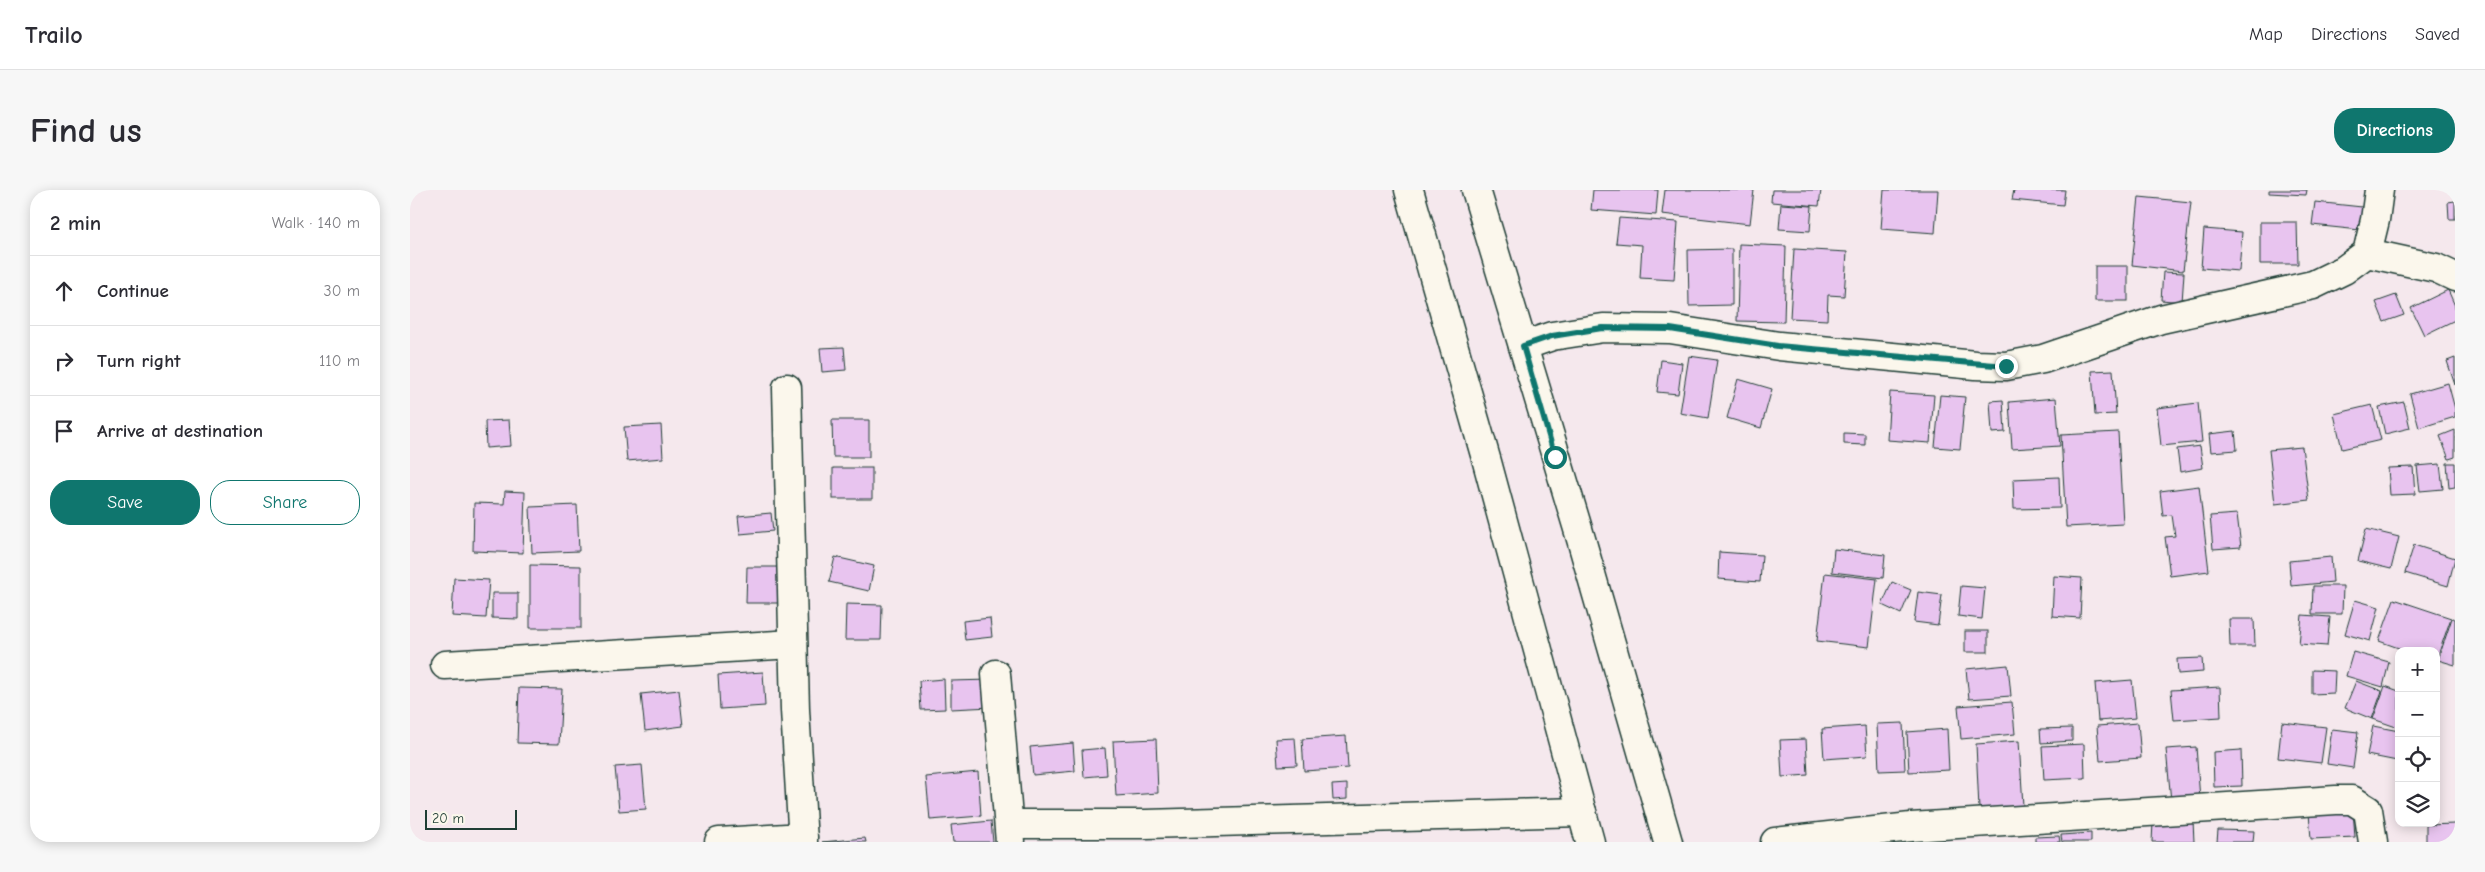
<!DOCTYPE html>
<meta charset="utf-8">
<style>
:root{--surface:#fff;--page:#f7f7f7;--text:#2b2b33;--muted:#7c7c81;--line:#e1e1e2;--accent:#0f766e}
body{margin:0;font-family:"Comic Neue",sans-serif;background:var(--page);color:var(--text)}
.controls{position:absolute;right:15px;bottom:15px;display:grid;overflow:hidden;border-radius:10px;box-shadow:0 2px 12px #0003}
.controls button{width:45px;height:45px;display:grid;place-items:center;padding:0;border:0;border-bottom:1px solid var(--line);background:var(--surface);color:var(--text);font:25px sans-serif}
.scale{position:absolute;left:15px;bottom:12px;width:92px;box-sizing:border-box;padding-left:5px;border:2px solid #1f3d34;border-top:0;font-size:14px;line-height:18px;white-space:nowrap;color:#1f3d34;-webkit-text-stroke:4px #fbf7ec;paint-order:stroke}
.stop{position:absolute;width:15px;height:15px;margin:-11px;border:4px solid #0f766e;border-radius:50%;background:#fff}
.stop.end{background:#0f766e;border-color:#fff;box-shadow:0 1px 5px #0008}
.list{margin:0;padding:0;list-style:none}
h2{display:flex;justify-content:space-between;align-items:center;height:65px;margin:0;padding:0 20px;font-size:21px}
h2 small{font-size:16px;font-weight:400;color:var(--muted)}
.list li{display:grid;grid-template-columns:32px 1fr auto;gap:15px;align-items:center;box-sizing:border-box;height:70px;padding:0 20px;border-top:1px solid var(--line)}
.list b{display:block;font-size:19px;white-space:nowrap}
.list em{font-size:16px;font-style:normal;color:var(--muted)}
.actions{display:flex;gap:10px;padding:15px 20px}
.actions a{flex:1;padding:11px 0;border:1px solid var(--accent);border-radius:20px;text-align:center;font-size:18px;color:var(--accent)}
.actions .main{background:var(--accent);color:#fff}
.icon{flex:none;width:28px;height:28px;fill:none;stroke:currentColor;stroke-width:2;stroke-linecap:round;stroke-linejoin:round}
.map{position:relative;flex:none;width:2045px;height:652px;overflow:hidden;border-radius:20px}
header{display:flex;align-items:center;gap:30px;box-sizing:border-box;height:70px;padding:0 25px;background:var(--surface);border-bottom:1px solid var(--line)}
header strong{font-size:24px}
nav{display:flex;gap:28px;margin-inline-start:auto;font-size:18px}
.intro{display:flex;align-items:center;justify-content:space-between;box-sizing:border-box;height:120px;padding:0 30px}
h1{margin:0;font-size:35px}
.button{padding:12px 22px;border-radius:20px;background:var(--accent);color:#fff;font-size:18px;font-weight:700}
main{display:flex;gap:30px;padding:0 30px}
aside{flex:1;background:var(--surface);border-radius:20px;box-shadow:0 2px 12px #0003}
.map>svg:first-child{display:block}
.building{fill:#e8c4ef;stroke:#1f3d34}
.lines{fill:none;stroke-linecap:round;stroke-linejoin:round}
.street-casing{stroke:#1f3d34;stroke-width:31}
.street{stroke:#fbf7ec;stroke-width:28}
.route{stroke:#0f766e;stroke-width:6}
</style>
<header>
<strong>Trailo</strong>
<nav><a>Map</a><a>Directions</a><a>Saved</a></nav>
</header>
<div class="intro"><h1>Find us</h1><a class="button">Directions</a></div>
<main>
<aside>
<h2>2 min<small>Walk · 140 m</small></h2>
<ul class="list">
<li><svg class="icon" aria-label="ahead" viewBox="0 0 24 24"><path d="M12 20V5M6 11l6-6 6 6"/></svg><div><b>Continue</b></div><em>30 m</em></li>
<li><svg class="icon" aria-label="right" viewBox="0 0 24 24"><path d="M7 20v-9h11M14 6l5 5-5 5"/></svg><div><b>Turn right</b></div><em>110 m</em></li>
<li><svg class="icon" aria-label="arrive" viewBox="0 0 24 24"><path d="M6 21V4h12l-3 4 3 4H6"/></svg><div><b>Arrive at destination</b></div></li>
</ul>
<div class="actions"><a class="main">Save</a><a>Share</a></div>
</aside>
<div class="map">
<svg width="2045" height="652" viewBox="0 0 2045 652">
<rect width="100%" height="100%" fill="#f5e8ed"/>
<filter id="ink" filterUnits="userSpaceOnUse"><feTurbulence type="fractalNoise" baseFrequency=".02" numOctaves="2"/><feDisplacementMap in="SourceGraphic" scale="10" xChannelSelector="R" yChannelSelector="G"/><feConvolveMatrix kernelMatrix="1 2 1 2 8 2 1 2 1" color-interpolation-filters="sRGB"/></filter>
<g filter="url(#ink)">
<g class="building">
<polygon points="1183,0 1248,0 1246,25 1181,20"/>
<polygon points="1255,0 1344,0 1340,34 1252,24"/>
<polygon points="1362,0 1411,0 1409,16 1361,12"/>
<polygon points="1474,0 1528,0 1525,43 1471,39"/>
<polygon points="1604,0 1655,0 1653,15 1602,10"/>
<polygon points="1859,0 1897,0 1896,5 1859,3"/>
<polygon points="1729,7 1781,12 1773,81 1722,75"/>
<polygon points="2045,11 2045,29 2039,29 2038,12"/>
<polygon points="1905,12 1952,17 1950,40 1902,35"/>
<polygon points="1371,14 1402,16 1400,41 1369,39"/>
<polygon points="1209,28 1268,32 1264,90 1230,88 1232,55 1206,53"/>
<polygon points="1850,32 1887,32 1888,74 1850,74"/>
<polygon points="1794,39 1832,42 1829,81 1791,78"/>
<polygon points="1329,54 1376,56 1374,132 1327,131"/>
<polygon points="1322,59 1322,115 1279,116 1278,60"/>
<polygon points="1384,59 1437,62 1434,106 1418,105 1417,130 1380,128"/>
<rect x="1685" y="76" width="33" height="35"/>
<polygon points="1753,82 1774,83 1772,112 1751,110"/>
<polygon points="2038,100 2045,116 2045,130 2014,145 2001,118"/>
<polygon points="1986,105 1994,125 1974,132 1966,112"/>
<polygon points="434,157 436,180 412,182 410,158"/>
<polygon points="1279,166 1307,170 1298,228 1270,223"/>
<polygon points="2045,168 2045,195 2037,171"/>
<polygon points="1251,170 1272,173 1268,204 1247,202"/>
<polygon points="1703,180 1706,224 1685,225 1682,181"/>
<polygon points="1328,189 1362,199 1351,238 1317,228"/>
<polygon points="2038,193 2045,219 2045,227 2009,238 2000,204"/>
<polygon points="1480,202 1524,205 1520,253 1477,250"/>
<polygon points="1530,205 1555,207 1550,259 1525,257"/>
<polygon points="1646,208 1650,256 1602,259 1599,212"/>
<polygon points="1593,210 1595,242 1582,243 1580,211"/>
<polygon points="1994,212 2000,238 1975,244 1969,217"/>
<polygon points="1788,213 1792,252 1751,256 1747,218"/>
<polygon points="1962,215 1971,250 1932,259 1924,224"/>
<polygon points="99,230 101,256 76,258 75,231"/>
<polygon points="422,230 459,230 459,267 423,267"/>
<polygon points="251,235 253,268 217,271 214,237"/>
<polygon points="2045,240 2045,267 2039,269 2030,246"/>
<polygon points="1825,241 1827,260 1801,262 1799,244"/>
<polygon points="1708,242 1713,334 1656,337 1651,245"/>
<polygon points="1434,243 1455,244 1455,255 1434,254"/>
<polygon points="1790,256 1793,278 1770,282 1767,259"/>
<polygon points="1892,257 1899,310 1865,314 1859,260"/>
<polygon points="2037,273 2045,273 2045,297 2039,298"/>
<polygon points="2030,274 2033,299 2010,301 2007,276"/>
<polygon points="2003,277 2005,304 1980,305 1978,278"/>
<rect x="423" y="278" width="39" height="31"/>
<polygon points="1649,287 1650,318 1604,319 1603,289"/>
<polygon points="1789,296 1799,381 1760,386 1755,347 1765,346 1762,325 1753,326 1750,301"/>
<polygon points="95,301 115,302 113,363 63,361 64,313 94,314"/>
<polygon points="167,315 169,361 122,363 120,317"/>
<polygon points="361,323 363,341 330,344 328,326"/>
<polygon points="1827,324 1831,357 1803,359 1800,326"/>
<polygon points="1956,339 1989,347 1981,379 1948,371"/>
<polygon points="2004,355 2045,368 2038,396 1995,383"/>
<polygon points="1424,359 1475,365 1473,388 1422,382"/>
<polygon points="1309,362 1352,365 1350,392 1308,389"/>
<polygon points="425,367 464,376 459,401 419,392"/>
<polygon points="1921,367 1923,392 1881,396 1879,371"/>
<polygon points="120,375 171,376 171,438 120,438"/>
<polygon points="337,377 368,377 368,413 336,413"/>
<polygon points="1415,383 1467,389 1459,457 1407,451"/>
<polygon points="1644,386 1672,388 1670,428 1642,426"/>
<polygon points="44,388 79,390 76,428 42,426"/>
<polygon points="1482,392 1501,400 1491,424 1472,415"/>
<polygon points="1551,396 1575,398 1572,429 1548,426"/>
<polygon points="1903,396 1933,396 1932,424 1902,424"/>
<polygon points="1508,402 1532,405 1528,435 1504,432"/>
<polygon points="82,403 108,403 108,429 82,428"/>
<polygon points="1984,409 2041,428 2026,471 2026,461 1997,461 1969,451"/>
<polygon points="1945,410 1969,417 1960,451 1935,444"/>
<polygon points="436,414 472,415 471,450 435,450"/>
<polygon points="1892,425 1920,427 1917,456 1889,454"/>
<polygon points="580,428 582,447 555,450 553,431"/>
<polygon points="2042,428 2045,429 2045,475 2028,470"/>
<polygon points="1819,429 1844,429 1845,456 1820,456"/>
<rect x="1555" y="441" width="23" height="21"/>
<polygon points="1943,462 1979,472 1973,497 1936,486"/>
<polygon points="1792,468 1793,482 1768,484 1767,469"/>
<polygon points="1598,475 1601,506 1559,509 1556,479"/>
<polygon points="1902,480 1925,481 1924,503 1902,504"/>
<polygon points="353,482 355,516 310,519 308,485"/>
<polygon points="534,489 535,519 511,520 509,491"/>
<polygon points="580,490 581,517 541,519 541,491"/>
<polygon points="1722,490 1726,528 1688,531 1685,493"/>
<polygon points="1946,491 1972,501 1962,529 1935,518"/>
<polygon points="1975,496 1989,501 1989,538 1963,529"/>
<polygon points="1810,497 1811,527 1764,530 1761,500"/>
<polygon points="109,498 152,499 149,554 107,553"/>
<polygon points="269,500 273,536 235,541 231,504"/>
<polygon points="1602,512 1605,544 1551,549 1548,516"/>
<polygon points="1872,532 1916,537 1911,573 1868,568"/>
<polygon points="1493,533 1495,580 1469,581 1467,534"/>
<polygon points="1728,533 1731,568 1690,571 1687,536"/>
<polygon points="1455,536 1457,566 1414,569 1412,539"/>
<polygon points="1963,536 1989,541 1987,571 1957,565"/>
<polygon points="1662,538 1662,551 1631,553 1630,539"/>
<polygon points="1537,539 1539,580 1499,582 1497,542"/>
<polygon points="1922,539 1948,542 1943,578 1917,574"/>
<polygon points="936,546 938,578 894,581 892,549"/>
<polygon points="885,548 887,575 868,576 866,549"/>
<polygon points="746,549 748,603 706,606 703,551"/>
<polygon points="1396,549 1398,585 1372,587 1370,550"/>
<polygon points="1609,551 1613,616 1569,619 1566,554"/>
<polygon points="663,553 665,581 623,585 620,557"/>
<polygon points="1674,554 1675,588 1634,590 1632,556"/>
<polygon points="1786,557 1790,609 1761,611 1756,559"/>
<polygon points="695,558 697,585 674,587 672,560"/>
<polygon points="1831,560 1832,596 1804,597 1803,562"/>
<polygon points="232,575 236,619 209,621 205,577"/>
<polygon points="568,582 571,626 520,630 516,587"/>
<polygon points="937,594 937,609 923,610 922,595"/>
<polygon points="1943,620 1945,647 1901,649 1899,623"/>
<polygon points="581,631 583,652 543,652 541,635"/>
<polygon points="1783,631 1784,652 1742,652 1743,632"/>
<polygon points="2045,634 2045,652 2016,652 2016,635"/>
<polygon points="1808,640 1844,641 1843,652 1807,652"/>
<polygon points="1681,643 1681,652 1652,652 1651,645"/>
<polygon points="1649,646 1650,652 1625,652 1625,647"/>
<polygon points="455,648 456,652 412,652"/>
</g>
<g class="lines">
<defs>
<g id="street">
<polyline points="999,0 1077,272 1180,652"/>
<polyline points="1066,0 1171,349 1258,652"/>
<polyline points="1957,63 2026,78 2045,87"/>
<polyline points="1113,156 1142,146 1193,138 1260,139 1369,156 1565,175 1596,176 1633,169 1751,129 1903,95 1934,80 1957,63 1965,30 1969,0"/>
<polyline points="377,198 385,520 393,652"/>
<polyline points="35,475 383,454"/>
<polyline points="586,484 600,652"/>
<polyline points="599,634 736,634 1172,622"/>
<polyline points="309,652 393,647"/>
<polyline points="1365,652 1501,637 1926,610 1942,610 1958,620 1963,652"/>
</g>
</defs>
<use href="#street" class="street-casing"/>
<use href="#street" class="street"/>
</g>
</g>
<g class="lines" filter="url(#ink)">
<polyline class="route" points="1145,267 1113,156 1142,146 1192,138 1260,139 1368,156 1596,176"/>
</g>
</svg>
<div class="controls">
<button>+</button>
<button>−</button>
<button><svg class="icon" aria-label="locate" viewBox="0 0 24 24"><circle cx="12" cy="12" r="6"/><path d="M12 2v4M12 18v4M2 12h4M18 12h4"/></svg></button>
<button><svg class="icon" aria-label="layers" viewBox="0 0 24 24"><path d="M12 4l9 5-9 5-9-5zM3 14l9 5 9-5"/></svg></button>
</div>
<div class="scale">20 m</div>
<div class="stop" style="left:1145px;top:267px"></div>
<div class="stop end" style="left:1596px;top:176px"></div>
</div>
</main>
